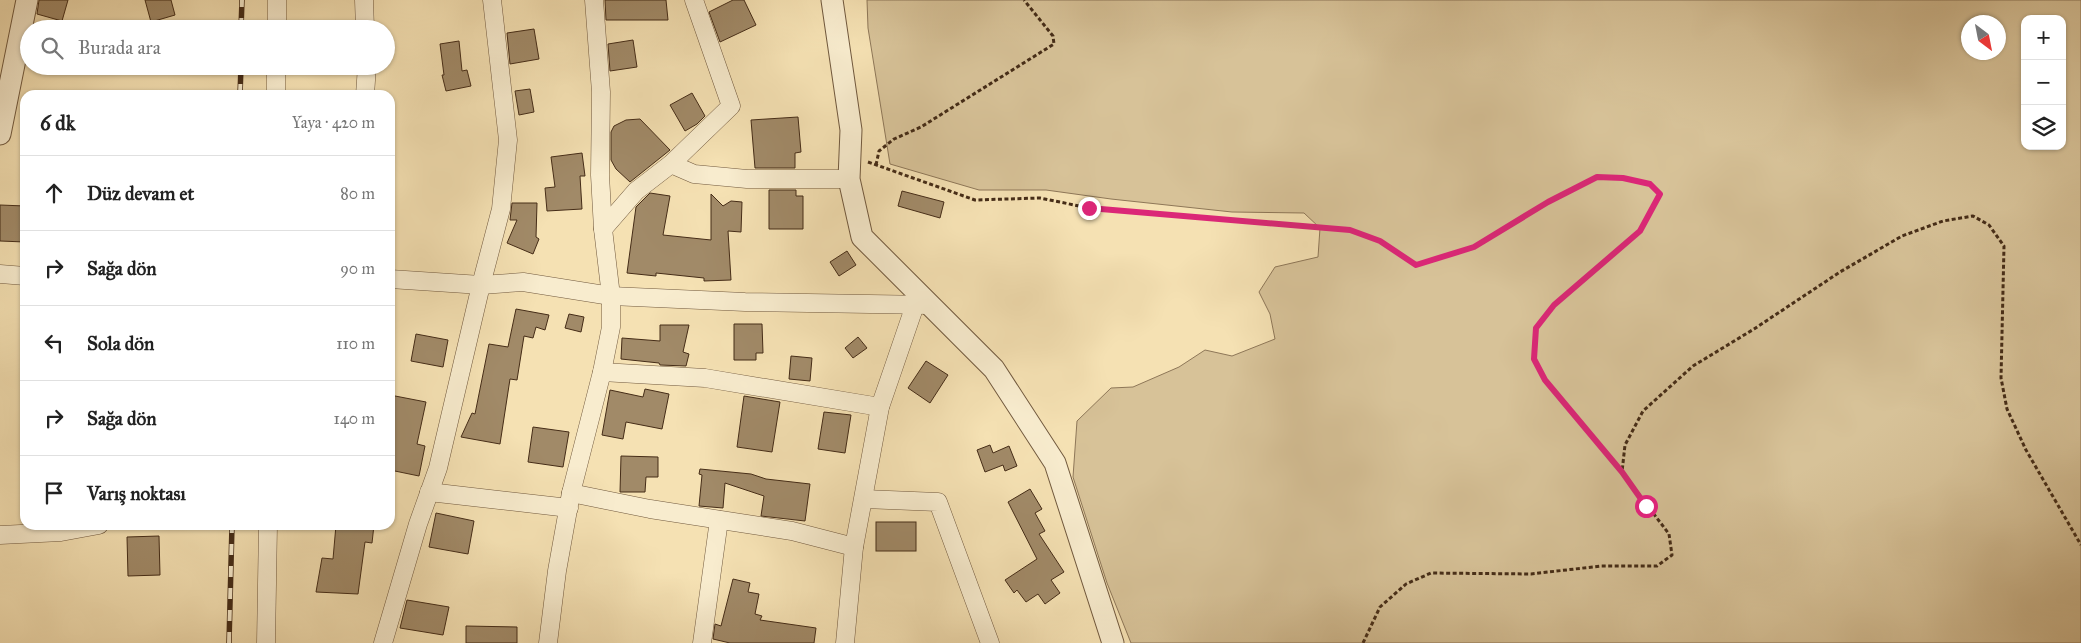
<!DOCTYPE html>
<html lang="tr">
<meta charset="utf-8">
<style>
:root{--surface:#fff;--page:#f2f2f2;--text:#222;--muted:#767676;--line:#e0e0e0}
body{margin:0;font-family:"IM FELL Great Primer",serif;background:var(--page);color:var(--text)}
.controls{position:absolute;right:15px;top:15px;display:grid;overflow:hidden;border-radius:10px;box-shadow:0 1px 4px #0004}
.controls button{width:45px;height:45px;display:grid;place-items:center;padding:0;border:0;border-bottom:1px solid var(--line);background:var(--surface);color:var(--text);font:25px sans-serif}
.compass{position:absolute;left:1961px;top:15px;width:45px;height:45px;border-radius:50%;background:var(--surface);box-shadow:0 1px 4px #0004;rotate:148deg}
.stop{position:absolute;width:15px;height:15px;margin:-11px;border:4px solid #db2777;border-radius:50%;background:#fff}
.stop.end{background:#db2777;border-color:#fff;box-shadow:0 1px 5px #0008}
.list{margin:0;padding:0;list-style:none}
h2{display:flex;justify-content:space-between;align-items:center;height:65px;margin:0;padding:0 20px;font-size:21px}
h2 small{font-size:16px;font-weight:400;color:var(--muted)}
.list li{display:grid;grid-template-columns:32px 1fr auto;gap:15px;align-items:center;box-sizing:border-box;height:75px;padding:0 20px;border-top:1px solid var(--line)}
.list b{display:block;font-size:19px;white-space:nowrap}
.list em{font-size:16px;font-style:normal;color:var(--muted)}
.icon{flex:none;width:28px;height:28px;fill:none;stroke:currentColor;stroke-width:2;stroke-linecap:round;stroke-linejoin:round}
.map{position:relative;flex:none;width:2081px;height:643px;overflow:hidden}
.search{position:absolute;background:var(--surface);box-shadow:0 1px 4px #0004;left:20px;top:20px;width:375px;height:55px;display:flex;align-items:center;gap:12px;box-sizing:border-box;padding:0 18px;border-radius:28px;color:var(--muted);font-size:19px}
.panel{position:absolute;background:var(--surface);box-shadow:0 1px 4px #0004;left:20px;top:90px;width:375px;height:440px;border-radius:15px}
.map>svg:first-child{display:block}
.green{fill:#d7c298;stroke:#8e7758;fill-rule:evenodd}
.building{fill:#a18a68;stroke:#452c17}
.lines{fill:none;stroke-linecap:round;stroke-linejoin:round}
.minor-casing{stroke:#71593e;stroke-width:19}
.tertiary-casing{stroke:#71593e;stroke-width:23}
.path{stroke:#452c17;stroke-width:3;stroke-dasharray:4 2.5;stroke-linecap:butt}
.minor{stroke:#f8ecce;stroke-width:18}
.tertiary{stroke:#f8ecce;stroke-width:21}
.rail-casing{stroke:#452c17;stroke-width:5.5}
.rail{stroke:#f8ecce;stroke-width:4;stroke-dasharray:11;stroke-linecap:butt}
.route{stroke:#db2777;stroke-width:6}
</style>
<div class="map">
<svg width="2081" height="643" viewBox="0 0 2081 643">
<rect width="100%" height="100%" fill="#f5e1b3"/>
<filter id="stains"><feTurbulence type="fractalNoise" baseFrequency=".004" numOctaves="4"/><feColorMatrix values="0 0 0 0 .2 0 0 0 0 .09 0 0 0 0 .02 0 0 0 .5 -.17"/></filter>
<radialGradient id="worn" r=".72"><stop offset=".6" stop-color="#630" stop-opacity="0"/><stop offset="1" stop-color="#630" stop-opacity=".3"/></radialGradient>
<path class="green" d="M867 0H2081V643H1131L1107 583 1073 477 1077 421 1111 388 1133 387 1179 367 1205 350 1232 356 1275 339 1270 314 1259 292 1275 267 1318 257 1320 228 1304 213 1232 212 1111 199 1046 190H979L890 164 868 28ZM2025 19H2062V146H2025ZM1968 22H1998V52H1968Z"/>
<g class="building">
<polygon points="39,0 68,0 62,21 37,14"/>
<polygon points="145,0 171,0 175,15 151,22"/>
<polygon points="605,0 666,0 668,20 606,20"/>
<polygon points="733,0 744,0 756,25 720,42 709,12"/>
<polygon points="534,29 539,59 510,64 507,33"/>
<polygon points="633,40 637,67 610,71 608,44"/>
<polygon points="459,41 462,71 467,70 471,86 446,91 442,75 444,75 440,44"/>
<polygon points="530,89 534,112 519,115 515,91"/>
<polygon points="692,93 705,116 697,124 685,131 670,105"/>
<polygon points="798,117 801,152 795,153 795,168 755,168 751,120"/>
<polygon points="640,119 670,150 630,182 616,169 611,160 611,132 614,126 626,120"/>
<polygon points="582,153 585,176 580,176 582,209 547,211 545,188 555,187 551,157"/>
<polygon points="769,190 796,190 796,196 803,196 803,229 769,229"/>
<polygon points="902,191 944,202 940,218 898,206"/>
<polygon points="650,193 670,196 663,235 711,240 711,194 723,206 731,201 742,202 741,232 728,231 731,280 704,281 704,278 656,273 656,276 627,273 636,207"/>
<polygon points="512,203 537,203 536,237 539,239 533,254 507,243 517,220 510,220"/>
<polygon points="0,205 25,206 25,242 0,241"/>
<polygon points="847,251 856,265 839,276 830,262"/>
<polygon points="516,309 549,315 545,330 536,327 533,338 524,336 517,380 510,379 500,444 461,437 472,413 475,414 489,344 508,347"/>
<polygon points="569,314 584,317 581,332 565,328"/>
<polygon points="734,324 762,324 763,353 756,353 756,360 734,360"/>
<polygon points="660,325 689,325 683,352 689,354 686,366 660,365 659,363 621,359 622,338 660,341"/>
<polygon points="416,334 448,340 443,367 411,361"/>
<polygon points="858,337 867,348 853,358 845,348"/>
<polygon points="791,356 812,358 810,381 789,379"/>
<polygon points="926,361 948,375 930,403 908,388"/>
<polygon points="645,389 669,394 662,429 626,422 623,439 602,435 610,390 643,397"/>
<polygon points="390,395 426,402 417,444 425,446 419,476 390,470"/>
<polygon points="744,396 780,402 772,452 737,447"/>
<polygon points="824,412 851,415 845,453 818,449"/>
<polygon points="533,427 569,432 563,467 528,462"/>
<polygon points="990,445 993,453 1009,446 1017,466 1005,471 1003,465 985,472 977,450"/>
<polygon points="621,456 658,457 658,477 646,477 645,492 620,492"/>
<polygon points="700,469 751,474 766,479 810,484 805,521 761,516 764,496 725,483 723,508 699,506 702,475 699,474"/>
<polygon points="1030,489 1042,509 1035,513 1045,531 1039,534 1064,572 1051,580 1060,593 1045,604 1038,594 1026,602 1017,590 1014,593 1005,580 1037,559 1008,502"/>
<polygon points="436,513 474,521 468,554 429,547"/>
<rect x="876" y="522" width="40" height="29"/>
<polygon points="336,525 374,525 372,543 365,542 358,594 316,592 322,558 333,559"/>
<polygon points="159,536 160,575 128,576 127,537"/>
<polygon points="733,579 750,583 748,592 759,594 755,614 762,616 760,620 816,628 814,643 730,643 713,639 715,624 721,626"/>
<polygon points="407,600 449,607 443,635 400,628"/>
<polygon points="466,626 517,627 517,643 466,643"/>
</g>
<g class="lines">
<defs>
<g id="minor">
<polyline points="364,0 365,29"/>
<polyline points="277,29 277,0"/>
<polyline points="276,95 276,66"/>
<polyline points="365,95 367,66"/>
<polyline points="671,164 694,174 747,179 849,179"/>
<polyline points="603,229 636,191 671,164 731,106 694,0"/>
<polyline points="0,274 25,276"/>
<polyline points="390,279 481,285 523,282 611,296 745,302 931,305"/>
<polyline points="602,372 705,378 880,407"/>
<polyline points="429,492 569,508"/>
<polyline points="571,493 650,509 792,531 854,547"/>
<polyline points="864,499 938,502 990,643"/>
<polyline points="0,535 61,532 99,525"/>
<polyline points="266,643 268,525"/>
<polyline points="383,643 418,524 438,468 481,285 501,209 508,140 492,0"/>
<polyline points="548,643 557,571 571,493 602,372 611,327 611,296 603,229 600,175 601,92 594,0"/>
<polyline points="702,643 719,520"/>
<polyline points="845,643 854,547 880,407 915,305"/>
</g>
<g id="tertiary">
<polyline points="832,0 851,130 849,179 862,237 994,369 1055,463 1113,643"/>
<polyline points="0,134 27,0"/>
</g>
</defs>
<use href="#minor" class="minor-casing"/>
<use href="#tertiary" class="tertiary-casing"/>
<g class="path">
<polyline points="868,162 975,200 1040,198 1089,208 1350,230 1380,241 1416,265 1474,247 1548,202 1597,177 1623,178 1650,184 1660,194 1640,231 1554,305 1536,329 1534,359 1545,380 1621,472"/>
<polyline points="876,165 879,151 894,139 921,127 1054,44 1053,36 1024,0"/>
<polyline points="1363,643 1380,607 1406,584 1431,573 1531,574 1601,566 1657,566 1672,555 1669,534 1622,472 1625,445 1643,411 1693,366 1754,329 1840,272 1902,236 1943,221 1973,216 1989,225 2004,246 2001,378 2007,409 2026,450 2081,545"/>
</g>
<use href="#minor" class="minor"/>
<use href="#tertiary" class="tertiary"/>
<defs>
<g id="rail">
<polyline points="241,29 242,0"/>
<polyline points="240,95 241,66"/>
<polyline points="229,643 232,525"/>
</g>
</defs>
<use href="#rail" class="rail-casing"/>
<use href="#rail" class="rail"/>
</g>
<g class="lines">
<polyline class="route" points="1089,208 1350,230 1380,241 1416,265 1474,247 1548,202 1597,177 1623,178 1650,184 1660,194 1640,231 1554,305 1536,328 1534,359 1545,380 1622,472 1646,506"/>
</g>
<rect width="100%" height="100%" filter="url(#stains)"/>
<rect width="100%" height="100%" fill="url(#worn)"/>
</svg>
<div class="controls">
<button>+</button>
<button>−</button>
<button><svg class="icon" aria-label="layers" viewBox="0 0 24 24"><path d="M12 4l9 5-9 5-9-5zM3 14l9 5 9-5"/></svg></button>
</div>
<svg class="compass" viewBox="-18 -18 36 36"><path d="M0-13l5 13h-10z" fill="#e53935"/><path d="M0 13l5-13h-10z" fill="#767676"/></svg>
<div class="stop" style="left:1646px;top:506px"></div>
<div class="stop end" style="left:1089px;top:208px"></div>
<div class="search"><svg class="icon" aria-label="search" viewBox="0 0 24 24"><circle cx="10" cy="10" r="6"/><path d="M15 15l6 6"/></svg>Burada ara</div>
<section class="panel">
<h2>6 dk<small>Yaya · 420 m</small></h2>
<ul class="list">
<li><svg class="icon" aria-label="ahead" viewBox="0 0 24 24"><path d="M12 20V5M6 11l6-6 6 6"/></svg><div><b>Düz devam et</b></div><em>80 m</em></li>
<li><svg class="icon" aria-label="right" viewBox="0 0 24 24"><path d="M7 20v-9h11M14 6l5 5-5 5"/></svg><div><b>Sağa dön</b></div><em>90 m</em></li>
<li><svg class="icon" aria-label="left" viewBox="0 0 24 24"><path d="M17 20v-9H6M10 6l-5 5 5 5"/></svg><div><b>Sola dön</b></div><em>110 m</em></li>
<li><svg class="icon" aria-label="right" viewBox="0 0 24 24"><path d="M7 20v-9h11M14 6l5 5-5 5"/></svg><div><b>Sağa dön</b></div><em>140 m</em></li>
<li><svg class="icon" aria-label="arrive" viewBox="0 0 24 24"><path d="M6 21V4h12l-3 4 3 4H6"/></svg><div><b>Varış noktası</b></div></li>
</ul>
</section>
</div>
